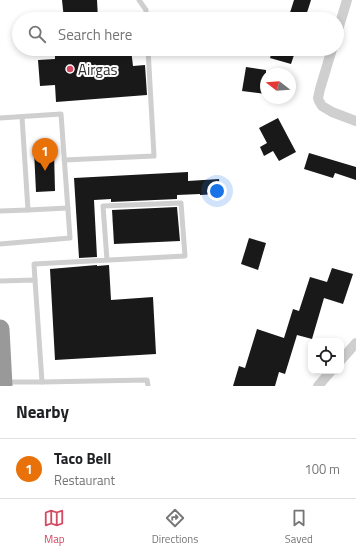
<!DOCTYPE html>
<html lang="en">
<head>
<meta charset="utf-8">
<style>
  :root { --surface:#fff; --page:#f2f2f2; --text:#202124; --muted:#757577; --line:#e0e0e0; --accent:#d34b62 }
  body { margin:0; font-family:"Titillium Web",sans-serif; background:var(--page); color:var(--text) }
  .controls { position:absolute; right:12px; bottom:12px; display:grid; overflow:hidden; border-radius:8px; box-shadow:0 2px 6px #0003 }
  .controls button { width:36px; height:36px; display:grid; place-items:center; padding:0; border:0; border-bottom:1px solid var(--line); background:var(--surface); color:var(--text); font:20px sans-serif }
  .compass { position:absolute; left:260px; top:68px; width:36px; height:36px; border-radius:50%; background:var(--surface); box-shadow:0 2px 6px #0003; rotate:287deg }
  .you { position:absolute; left:217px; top:191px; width:14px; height:14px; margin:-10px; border:3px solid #fff; border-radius:50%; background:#1a73e8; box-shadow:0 0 0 6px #1a73e833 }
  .badge { display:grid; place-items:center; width:26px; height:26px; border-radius:50%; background:var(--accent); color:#fff; font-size:13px; font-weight:700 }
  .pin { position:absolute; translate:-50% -33px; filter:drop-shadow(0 1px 2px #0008) }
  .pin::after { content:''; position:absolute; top:21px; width:14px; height:12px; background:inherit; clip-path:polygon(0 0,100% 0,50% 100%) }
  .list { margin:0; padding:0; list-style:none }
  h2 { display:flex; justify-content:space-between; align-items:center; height:52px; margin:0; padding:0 16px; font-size:17px }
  h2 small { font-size:13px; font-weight:400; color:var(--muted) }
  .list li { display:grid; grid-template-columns:26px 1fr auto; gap:12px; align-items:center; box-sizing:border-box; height:60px; padding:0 16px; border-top:1px solid var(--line) }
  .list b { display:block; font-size:15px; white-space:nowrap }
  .list p { margin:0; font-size:13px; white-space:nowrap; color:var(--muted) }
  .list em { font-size:13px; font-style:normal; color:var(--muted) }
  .icon { flex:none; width:22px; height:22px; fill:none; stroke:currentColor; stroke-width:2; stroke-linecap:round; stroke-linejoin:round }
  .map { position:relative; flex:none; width:356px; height:386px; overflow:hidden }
  .search { position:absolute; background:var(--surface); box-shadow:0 2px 6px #0003; left:12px; right:12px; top:12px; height:44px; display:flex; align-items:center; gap:10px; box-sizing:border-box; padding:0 14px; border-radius:22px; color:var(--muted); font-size:15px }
  .sheet { height:112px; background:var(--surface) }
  nav { display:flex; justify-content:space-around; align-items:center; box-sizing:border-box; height:56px; border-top:1px solid var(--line); background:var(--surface); font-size:11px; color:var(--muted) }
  nav a { display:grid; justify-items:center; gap:2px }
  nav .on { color:var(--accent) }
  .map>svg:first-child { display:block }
  .building { fill:#191919 }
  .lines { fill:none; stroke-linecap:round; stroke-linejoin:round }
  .lane { stroke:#cfcfcf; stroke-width:5 }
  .street { stroke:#cfcfcf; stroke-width:10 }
  .highway { stroke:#999; stroke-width:19 }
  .poi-dot { fill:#d34b62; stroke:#fff; stroke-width:1.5 }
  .labels { text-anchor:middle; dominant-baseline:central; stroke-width:4; stroke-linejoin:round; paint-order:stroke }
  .poi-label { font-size:15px; fill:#323232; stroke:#fff; text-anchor:start }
</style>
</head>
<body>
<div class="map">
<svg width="356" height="386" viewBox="0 0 356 386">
  <rect width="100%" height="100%" fill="#fff"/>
  <g class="building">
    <polygon points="62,0 97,0 98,19 64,19"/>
    <polygon points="294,0 311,0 305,19 288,19"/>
    <polygon points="55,49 131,49 133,66 145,65 147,95 56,102 55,85 40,86 38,60 55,59"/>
    <polygon points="273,49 296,49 291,64 270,58"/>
    <polygon points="246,67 266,70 266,94 242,91"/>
    <polygon points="278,118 296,152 279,161 273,151 264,156 260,147 267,143 259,128"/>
    <polygon points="54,150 55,191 36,192 34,151"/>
    <polygon points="309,153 356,167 356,180 335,173 333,178 304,169"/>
    <polygon points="188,172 188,181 219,179 220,194 200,195 200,194 177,195 177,199 111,202 111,199 94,200 97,257 79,258 74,178"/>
    <polygon points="177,207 180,241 114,244 112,210"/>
    <polygon points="249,238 266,243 258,270 241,264"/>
    <polygon points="97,265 97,266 109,265 111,300 153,297 156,354 55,360 50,269"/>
    <polygon points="332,268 353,274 343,304 324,298 312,339 297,335 285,374 279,372 275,386 233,386 239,366 245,368 257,329 284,338 293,309 299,311 310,277 327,282"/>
  </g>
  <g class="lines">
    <g class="lane">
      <polyline points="139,0 146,10 146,19"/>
      <polyline points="22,117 28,210 68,208"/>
      <polyline points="0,118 61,114 70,238 0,244"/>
      <polyline points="64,160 154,156 148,49"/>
      <polyline points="0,211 28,210"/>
      <polyline points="35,280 34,264 185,256 181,203 103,206 107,260"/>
      <polyline points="0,281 35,280 42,382 7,382"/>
      <polyline points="42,382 147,380 148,386"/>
    </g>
    <g class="street">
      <polyline points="337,33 347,0"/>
      <polyline points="332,49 320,89 318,98 319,101 322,106 332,112 356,121"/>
      <polyline points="341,360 356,343"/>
      <polyline points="318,386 331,371"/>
    </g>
    <polyline class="highway" points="0,329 3,386"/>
  </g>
  <circle class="poi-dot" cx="70" cy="69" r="4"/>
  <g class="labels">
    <g class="poi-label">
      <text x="78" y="69">Airgas</text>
    </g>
  </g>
</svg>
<div class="controls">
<button><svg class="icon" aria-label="locate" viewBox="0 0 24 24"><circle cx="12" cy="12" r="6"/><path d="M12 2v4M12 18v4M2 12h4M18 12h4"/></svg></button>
</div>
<svg class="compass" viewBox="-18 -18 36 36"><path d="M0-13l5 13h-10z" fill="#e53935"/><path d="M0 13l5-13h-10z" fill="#757577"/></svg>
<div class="you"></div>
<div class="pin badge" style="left:45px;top:171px;background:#e8710a">1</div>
<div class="search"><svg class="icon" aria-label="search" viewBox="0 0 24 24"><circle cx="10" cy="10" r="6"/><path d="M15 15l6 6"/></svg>Search here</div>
</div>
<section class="sheet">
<h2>Nearby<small></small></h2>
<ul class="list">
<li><span class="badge" style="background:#e8710a">1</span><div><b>Taco Bell</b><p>Restaurant</p></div><em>100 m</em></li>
</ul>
</section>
<nav>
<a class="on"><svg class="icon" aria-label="map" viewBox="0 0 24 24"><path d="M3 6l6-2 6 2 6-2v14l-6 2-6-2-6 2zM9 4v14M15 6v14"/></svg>Map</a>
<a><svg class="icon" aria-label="directions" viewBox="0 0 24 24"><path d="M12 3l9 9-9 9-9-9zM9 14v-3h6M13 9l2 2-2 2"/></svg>Directions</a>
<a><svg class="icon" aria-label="saved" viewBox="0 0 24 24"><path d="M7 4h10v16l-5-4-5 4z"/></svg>Saved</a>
</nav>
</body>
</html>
